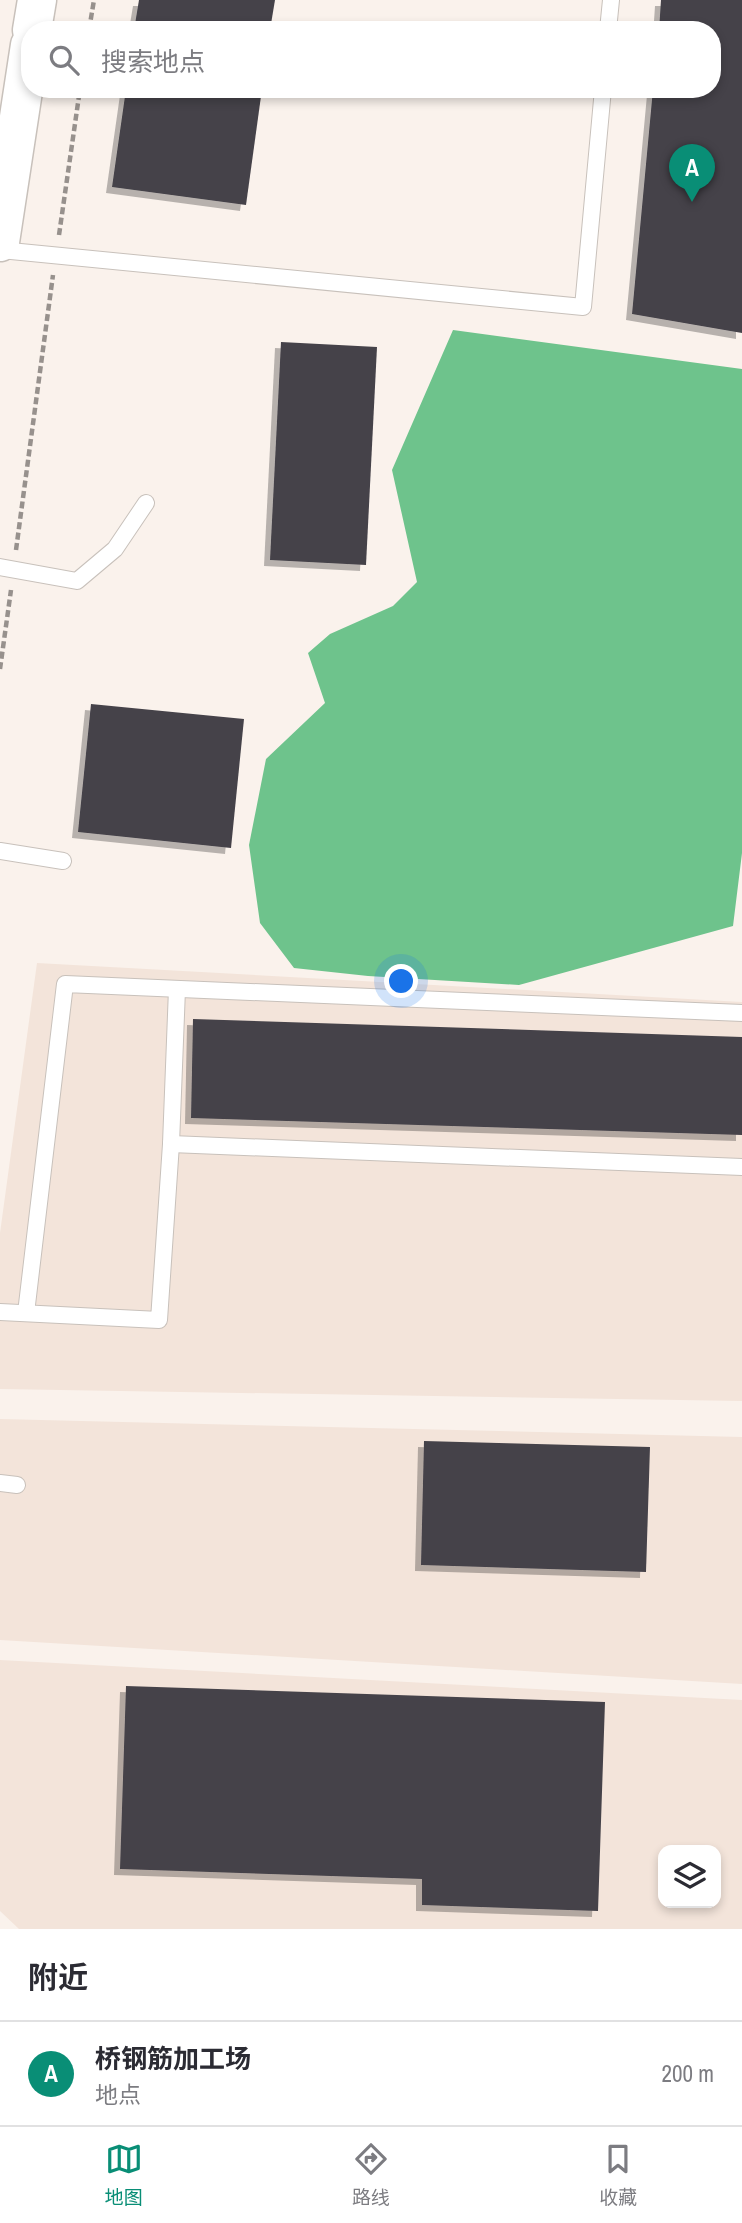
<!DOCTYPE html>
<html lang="zh">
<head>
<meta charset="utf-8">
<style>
  :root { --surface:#fff; --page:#f2f2f3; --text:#2b2b33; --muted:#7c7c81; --line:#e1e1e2; --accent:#098e76 }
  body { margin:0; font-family:"Archivo Narrow","Noto Sans SC",sans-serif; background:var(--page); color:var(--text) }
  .controls { position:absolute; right:21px; bottom:21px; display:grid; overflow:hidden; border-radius:14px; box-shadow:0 4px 10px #0003 }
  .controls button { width:63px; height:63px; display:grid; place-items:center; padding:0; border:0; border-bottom:2px solid var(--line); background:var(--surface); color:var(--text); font:35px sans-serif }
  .you { position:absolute; left:402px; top:982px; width:24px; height:24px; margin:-18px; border:5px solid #fff; border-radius:50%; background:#1a73e8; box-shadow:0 0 0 10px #1a73e833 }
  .badge { display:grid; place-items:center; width:46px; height:46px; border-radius:50%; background:var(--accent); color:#fff; font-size:23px; font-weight:700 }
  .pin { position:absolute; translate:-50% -58px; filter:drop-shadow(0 2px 4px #0008) }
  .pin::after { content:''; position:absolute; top:37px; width:24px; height:21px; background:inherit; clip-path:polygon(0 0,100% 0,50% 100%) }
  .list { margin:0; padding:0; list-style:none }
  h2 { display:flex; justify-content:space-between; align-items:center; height:91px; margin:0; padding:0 28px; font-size:30px }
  h2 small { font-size:23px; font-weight:400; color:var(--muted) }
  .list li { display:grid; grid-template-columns:46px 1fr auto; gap:21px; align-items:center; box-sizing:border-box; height:105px; padding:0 28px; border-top:2px solid var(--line) }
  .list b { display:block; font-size:26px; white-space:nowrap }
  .list p { margin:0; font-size:23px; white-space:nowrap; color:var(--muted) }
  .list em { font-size:23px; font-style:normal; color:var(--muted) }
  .icon { flex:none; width:38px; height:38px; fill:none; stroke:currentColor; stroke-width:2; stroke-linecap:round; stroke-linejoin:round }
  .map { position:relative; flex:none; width:742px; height:1929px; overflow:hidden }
  .search { position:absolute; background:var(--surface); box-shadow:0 4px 10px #0003; left:21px; right:21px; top:21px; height:77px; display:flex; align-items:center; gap:18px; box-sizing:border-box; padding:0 24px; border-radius:28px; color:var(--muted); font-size:26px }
  .sheet { height:196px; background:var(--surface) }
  nav { display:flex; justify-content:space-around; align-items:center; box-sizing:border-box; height:98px; border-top:2px solid var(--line); background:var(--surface); font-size:19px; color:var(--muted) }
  nav a { display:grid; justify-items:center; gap:4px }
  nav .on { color:var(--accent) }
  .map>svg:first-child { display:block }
  .built { fill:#f3e4da; fill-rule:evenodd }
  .forest { fill:#6ec38c }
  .building { fill:#454249; filter:url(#shadow) }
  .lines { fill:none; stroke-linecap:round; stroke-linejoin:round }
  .service-casing { stroke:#c8c1bb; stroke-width:18 }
  .tertiary-casing { stroke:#c8c1bb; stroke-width:41 }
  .path { stroke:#97918d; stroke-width:4.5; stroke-dasharray:7 3.5; stroke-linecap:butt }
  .service { stroke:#fff; stroke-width:16 }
  .tertiary { stroke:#fff; stroke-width:38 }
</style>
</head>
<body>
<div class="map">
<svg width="742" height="1929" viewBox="0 0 742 1929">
  <defs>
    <filter id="shadow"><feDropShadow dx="-6" dy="6" stdDeviation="0" flood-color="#0004"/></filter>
  </defs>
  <rect width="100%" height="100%" fill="#faf2ec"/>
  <g class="built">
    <polygon points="37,963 742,1002 742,1401 0,1389 0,1233"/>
    <polygon points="0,1419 742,1437 742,1684 0,1640"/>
    <path d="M0,1660L742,1700V1929H19L0,1911ZM663,1850H716V1903H663Z"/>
  </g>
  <polygon class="forest" points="453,330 742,369 742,853 733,926 519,985 368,976 294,968 260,923 249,845 266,759 325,703 308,653 330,634 393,606 417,582 392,470"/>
  <g class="building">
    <polygon points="139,0 275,0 270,30 134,30"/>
    <polygon points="661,0 742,0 742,333 632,314 653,89 712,89 712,30 659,30"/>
    <polygon points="126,89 262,89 246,205 112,187"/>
    <polygon points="281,342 377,347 366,565 270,560"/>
    <polygon points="91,704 244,719 231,848 78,832"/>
    <polygon points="193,1019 742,1037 742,1135 191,1118"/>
    <polygon points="424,1441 650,1447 646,1572 421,1565"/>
    <polygon points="126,1686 605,1702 598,1911 422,1905 422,1879 120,1869"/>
  </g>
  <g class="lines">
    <g class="service-casing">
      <g id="service">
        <polyline points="608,30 611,0"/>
        <polyline points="0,250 583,307 603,89"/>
        <polyline points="0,567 77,581 115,549 146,503"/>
        <polyline points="0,851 63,861"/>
        <polyline points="171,1144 742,1167"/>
        <polyline points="0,1312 159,1320 171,1144 177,989"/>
        <polyline points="26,1313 65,984 742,1013"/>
        <polyline points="0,1483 17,1485"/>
      </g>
    </g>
    <g class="tertiary-casing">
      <g id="tertiary">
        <polyline points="32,30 37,0"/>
        <polyline points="0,242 30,45"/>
      </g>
    </g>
    <g class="path">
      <polyline points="89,30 94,0"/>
      <polyline points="59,235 80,89"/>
      <polyline points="16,550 53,275"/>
      <polyline points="0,669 11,590"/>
    </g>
    <use href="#service" class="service"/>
    <use href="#tertiary" class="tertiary"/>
  </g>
</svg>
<div class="controls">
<button><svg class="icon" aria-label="layers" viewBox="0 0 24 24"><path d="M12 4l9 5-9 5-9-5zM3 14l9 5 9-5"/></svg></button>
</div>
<div class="you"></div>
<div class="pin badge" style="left:692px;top:202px">A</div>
<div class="search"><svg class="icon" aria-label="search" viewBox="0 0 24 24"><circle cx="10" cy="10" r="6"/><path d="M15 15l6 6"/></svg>搜索地点</div>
</div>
<section class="sheet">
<h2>附近<small></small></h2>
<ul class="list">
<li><span class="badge">A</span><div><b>桥钢筋加工场</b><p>地点</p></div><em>200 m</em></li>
</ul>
</section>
<nav>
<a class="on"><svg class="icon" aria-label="map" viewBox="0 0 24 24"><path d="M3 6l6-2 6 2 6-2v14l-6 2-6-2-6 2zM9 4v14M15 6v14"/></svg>地图</a>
<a><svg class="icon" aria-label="directions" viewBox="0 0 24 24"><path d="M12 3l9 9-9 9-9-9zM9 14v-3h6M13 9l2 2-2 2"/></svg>路线</a>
<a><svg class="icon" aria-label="saved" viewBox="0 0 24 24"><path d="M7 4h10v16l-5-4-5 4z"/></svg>收藏</a>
</nav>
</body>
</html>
